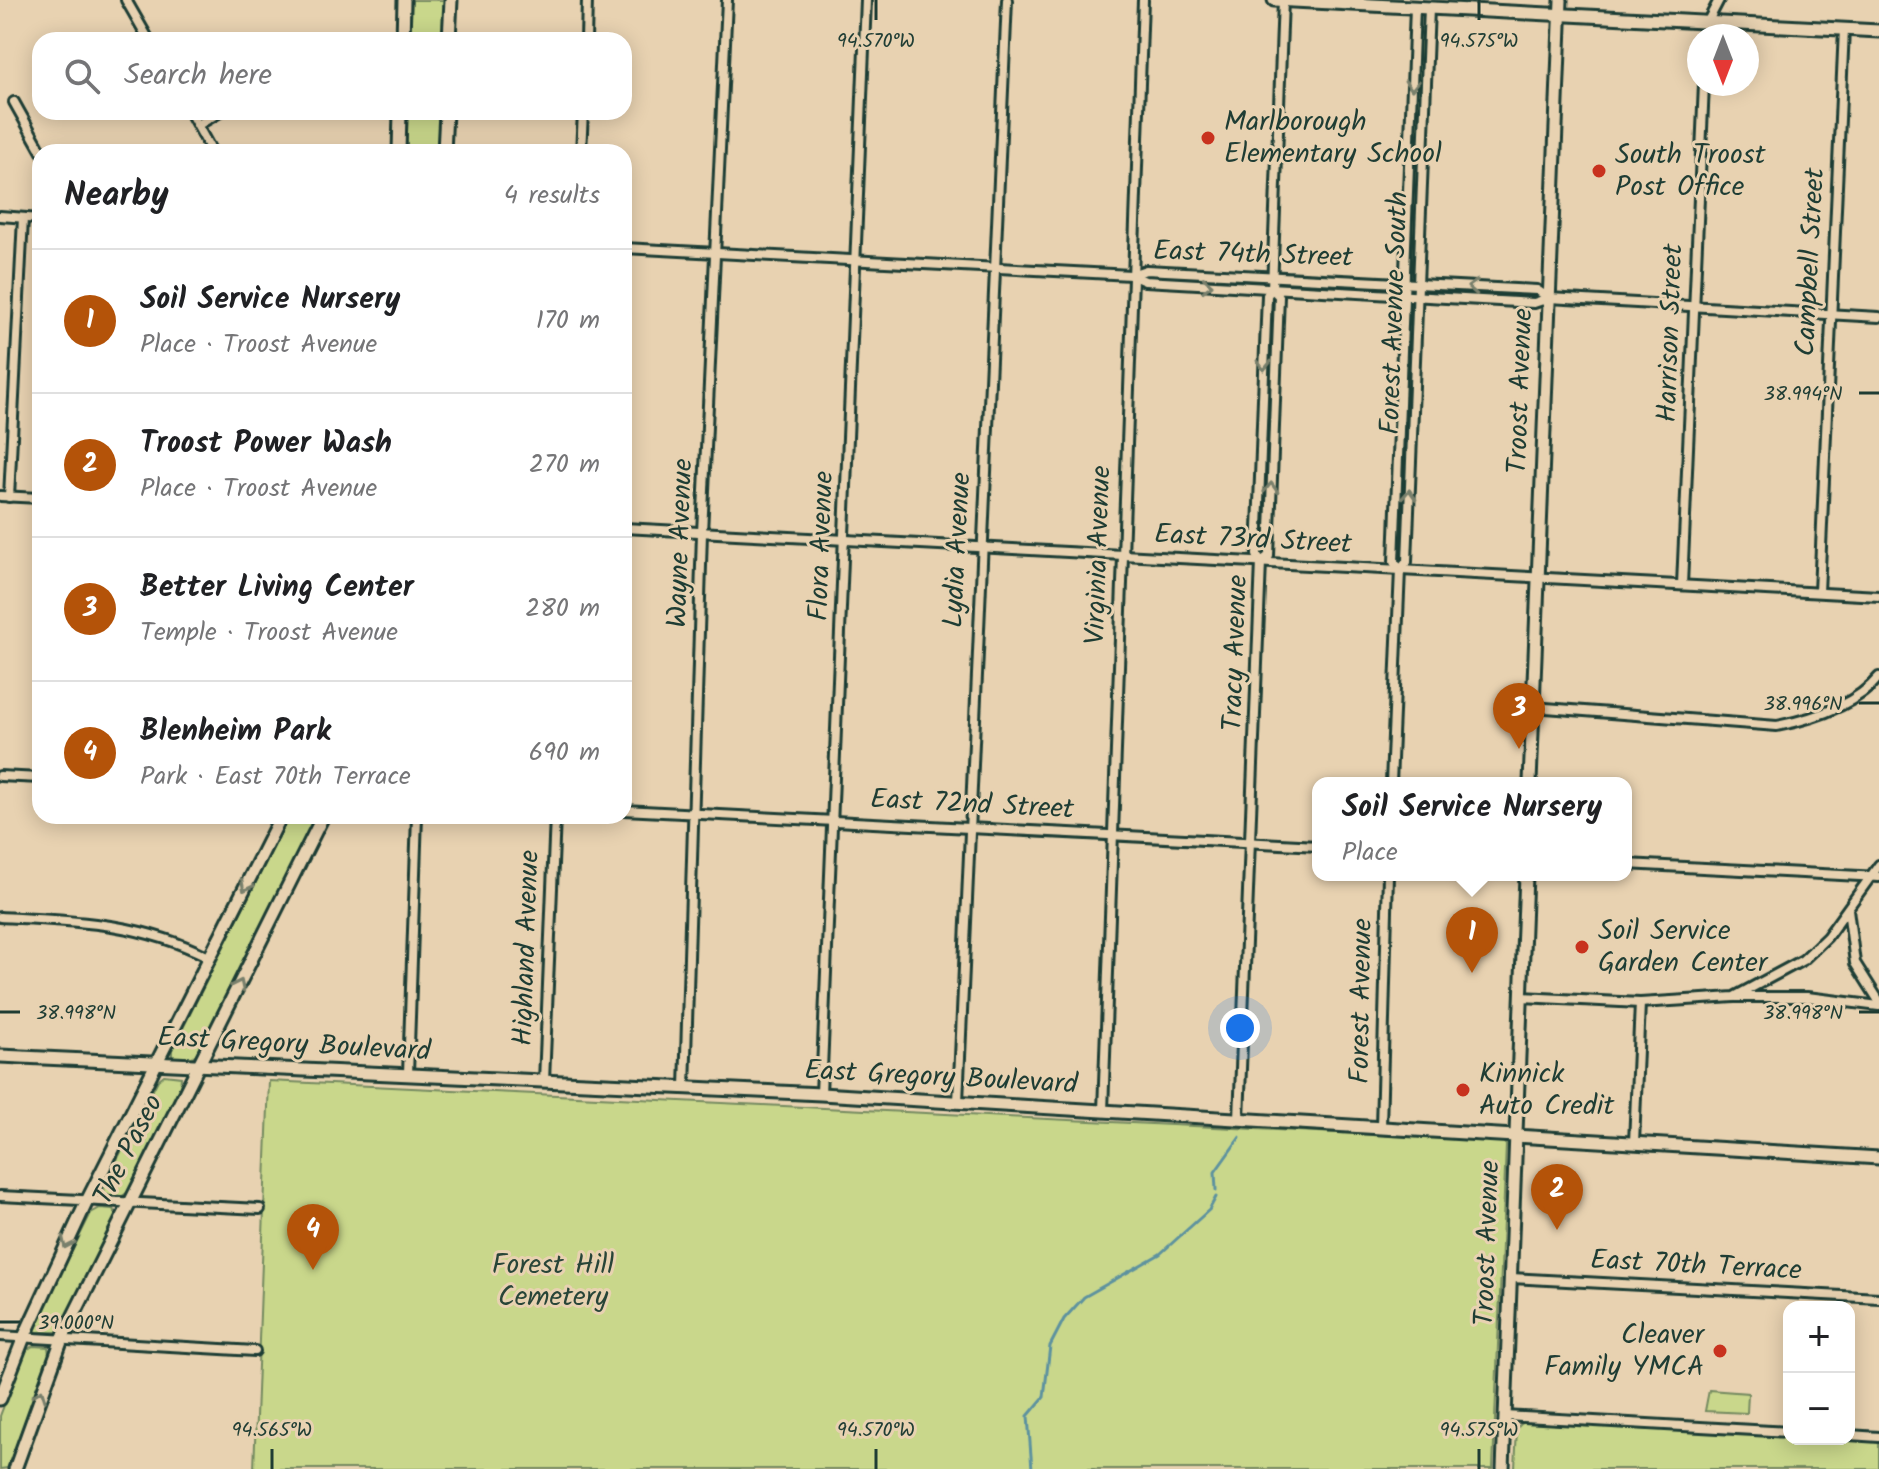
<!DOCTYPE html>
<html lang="en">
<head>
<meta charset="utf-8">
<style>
  :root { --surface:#fff; --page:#f6f6f6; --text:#202124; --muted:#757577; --line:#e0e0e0; --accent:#b45309 }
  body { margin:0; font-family:Kalam,sans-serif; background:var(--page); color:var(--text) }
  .controls { position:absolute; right:24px; bottom:24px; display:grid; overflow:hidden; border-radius:16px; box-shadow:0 4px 20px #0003 }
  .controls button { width:72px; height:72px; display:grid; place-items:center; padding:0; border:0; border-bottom:2px solid var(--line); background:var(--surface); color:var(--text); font:40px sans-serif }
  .compass { position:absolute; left:1687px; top:24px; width:72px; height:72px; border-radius:50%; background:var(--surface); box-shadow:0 4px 20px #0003; rotate:180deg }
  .you { position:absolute; left:1240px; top:1028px; width:28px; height:28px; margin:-20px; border:6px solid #fff; border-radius:50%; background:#1a73e8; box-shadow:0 0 0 12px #1a73e833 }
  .badge { display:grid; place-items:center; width:52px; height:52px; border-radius:50%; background:var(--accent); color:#fff; font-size:26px; font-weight:700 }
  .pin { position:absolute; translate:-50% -66px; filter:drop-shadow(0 2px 4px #0008) }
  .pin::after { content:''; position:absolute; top:42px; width:28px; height:24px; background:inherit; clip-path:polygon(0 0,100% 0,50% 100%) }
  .popup { position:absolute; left:1312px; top:777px; width:320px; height:104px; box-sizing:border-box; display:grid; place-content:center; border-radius:16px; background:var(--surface); filter:drop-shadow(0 2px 6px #0005); font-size:26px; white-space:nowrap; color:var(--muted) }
  .popup b { font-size:30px; color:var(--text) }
  .popup::after { content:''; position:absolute; left:50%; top:100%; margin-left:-16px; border:16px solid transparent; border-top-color:var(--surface) }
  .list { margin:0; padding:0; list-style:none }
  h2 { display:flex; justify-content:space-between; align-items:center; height:104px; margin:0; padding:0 32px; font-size:34px }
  h2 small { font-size:26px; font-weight:400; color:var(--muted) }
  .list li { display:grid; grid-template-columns:52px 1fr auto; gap:24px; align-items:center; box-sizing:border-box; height:144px; padding:0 32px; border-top:2px solid var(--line) }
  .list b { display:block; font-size:30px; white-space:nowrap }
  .list p { margin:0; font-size:26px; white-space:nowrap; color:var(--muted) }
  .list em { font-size:26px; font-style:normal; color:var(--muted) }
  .icon { flex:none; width:44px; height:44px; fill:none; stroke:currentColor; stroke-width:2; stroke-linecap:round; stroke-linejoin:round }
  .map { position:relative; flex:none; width:1879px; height:1469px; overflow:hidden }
  .search { position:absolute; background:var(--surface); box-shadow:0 4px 20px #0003; left:32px; top:32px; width:600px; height:88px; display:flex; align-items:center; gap:20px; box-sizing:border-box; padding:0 28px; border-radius:24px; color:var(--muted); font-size:30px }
  .panel { position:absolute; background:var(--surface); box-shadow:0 4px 20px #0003; left:32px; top:144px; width:600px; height:680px; border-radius:24px }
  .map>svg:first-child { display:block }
  .green { fill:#c9d78b; stroke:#748a60; stroke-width:2 }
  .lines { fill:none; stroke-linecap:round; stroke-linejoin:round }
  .stream { stroke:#5d929f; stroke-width:3 }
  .minor-casing { stroke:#1f3d34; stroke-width:14 }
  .secondary-casing { stroke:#1f3d34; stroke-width:17 }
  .minor { stroke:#e8d2b1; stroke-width:8 }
  .secondary { stroke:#e8d2b1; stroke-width:11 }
  .oneway { stroke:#79806c }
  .ticks { fill:none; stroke:#1f3d34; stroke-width:3 }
  .poi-dot { fill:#c8321e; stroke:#e8d2b1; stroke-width:3 }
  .labels { text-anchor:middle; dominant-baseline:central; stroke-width:6; stroke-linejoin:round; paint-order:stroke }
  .poi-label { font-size:28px; fill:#1f3d34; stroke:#e8d2b1; text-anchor:start }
  .street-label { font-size:28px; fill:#1f3d34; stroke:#e8d2b1 }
  .park-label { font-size:28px; fill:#284538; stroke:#e8d2b1 }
  .ticks-label { font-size:20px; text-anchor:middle; fill:#1f3d34; stroke:#e8d2b1; stroke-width:6; stroke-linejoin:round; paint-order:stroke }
</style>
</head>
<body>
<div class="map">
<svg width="1879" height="1469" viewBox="0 0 1879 1469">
  <rect width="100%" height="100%" fill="#e8d2b1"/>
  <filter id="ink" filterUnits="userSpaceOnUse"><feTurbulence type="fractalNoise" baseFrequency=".0125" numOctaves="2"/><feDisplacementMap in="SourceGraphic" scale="16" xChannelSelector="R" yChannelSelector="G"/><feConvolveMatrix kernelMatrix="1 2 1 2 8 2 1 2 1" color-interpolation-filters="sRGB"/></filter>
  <g filter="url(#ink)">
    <g class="green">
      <polygon points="412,0 446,0 444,40 410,40"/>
      <polygon points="1423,27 1415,276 1412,279 1408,277 1418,29"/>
      <polygon points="408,112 441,112 440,152 406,152"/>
      <polygon points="1272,294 1275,296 1263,550 1270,299"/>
      <polygon points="1412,302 1404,557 1401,559 1408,307"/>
      <polygon points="289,816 316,816 196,1054 190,1059 172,1057 172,1050"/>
      <polygon points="164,1075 181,1077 180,1088 128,1192 121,1197 105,1197 104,1185 158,1080"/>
      <polygon points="269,1081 1502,1141 1506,1145 1493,1469 254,1469"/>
      <polygon points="100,1208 113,1209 116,1216 58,1332 36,1332 35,1326 91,1213"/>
      <polygon points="33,1346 48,1347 49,1354 8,1468 0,1469 0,1416 25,1351"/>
      <polygon points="1709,1390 1748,1393 1747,1413 1705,1411"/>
      <polygon points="1523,1422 1879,1441 1879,1469 1515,1469 1517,1428"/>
    </g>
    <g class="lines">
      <g class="stream">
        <polyline points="1216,1190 1215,1172 1240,1137"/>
        <polyline points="1032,1469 1028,1416 1044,1397 1050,1346 1064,1319 1084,1297 1160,1254 1209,1210 1216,1197"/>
      </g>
      <g class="minor-casing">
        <g id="minor">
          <polyline points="126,0 149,40"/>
          <polyline points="1706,36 1707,23 1719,0"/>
          <polyline points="586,40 587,0"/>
          <polyline points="14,102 42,152"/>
          <polyline points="190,112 212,152"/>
          <polyline points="198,125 220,112"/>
          <polyline points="581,152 583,112"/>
          <polyline points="0,216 40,219"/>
          <polyline points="624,248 1131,275 1146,270 1537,290 1549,298 1879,317"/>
          <polyline points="1131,275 1145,281 1534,303 1549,298"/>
          <polyline points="0,496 40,498"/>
          <polyline points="9,497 23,218"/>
          <polyline points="624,528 1879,596"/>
          <polyline points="1261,562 1269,556 1279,296 1272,289"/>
          <polyline points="1400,570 1407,562 1429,8"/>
          <polyline points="1682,585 1704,84"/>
          <polyline points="1819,592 1844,29"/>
          <path d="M1533,707L1777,726C1812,719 1855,706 1879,677"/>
          <polyline points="0,776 40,778"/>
          <polyline points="1391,783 1400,570 1394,562 1415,7"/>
          <polyline points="624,810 1318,846"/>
          <polyline points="1626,864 1879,877"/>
          <polyline points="1848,909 1855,963 1879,1001"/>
          <path d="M0,917C77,921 139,922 209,957"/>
          <polyline points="1522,997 1640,1003 1734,997 1803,960 1827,937 1879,865"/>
          <polyline points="1736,997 1807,997 1879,1006"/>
          <polyline points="408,1074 417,816"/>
          <polyline points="544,1081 555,816"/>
          <polyline points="685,1088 702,533 727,0"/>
          <polyline points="821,1094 866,0"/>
          <polyline points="958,1102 1007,0"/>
          <polyline points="1103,1111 1143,0"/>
          <polyline points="1239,1119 1261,562 1257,555 1267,295 1272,289 1283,0"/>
          <polyline points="1381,1127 1388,875"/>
          <polyline points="1634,1143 1640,1003"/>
          <polyline points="0,1196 260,1209"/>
          <polyline points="1511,1278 1879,1298"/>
          <polyline points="0,1336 255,1351"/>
          <polyline points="1505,1416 1789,1432"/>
          <polyline points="1849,1435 1879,1437"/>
        </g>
      </g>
      <g class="secondary-casing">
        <g id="secondary">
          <polyline points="1274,0 1879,31"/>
          <polyline points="403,40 404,0"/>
          <polyline points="449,40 451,0"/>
          <polyline points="399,152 400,112"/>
          <polyline points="444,152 446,112"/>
          <polyline points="1530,783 1561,0"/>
          <polyline points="0,1056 821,1094 1879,1158"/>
          <polyline points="0,1399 24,1337 87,1201 281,816"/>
          <polyline points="15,1469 62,1339 323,816"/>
          <polyline points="1503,1469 1526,875"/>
        </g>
      </g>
      <use href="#minor" class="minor"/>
      <use href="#secondary" class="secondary"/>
    </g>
    <defs><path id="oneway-chevron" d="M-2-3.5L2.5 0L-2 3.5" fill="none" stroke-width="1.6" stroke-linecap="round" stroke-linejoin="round" transform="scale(2)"/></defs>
    <g class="oneway">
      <use href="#oneway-chevron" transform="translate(1412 85) rotate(92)"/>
      <use href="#oneway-chevron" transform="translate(1207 285) rotate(3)"/>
      <use href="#oneway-chevron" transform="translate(1473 287) rotate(-177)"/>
      <use href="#oneway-chevron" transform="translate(1264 365) rotate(92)"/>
      <use href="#oneway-chevron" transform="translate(1271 488) rotate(-88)"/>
      <use href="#oneway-chevron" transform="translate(1409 495) rotate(-87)"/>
      <use href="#oneway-chevron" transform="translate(246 886) rotate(117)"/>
      <use href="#oneway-chevron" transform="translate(239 985) rotate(-64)"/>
      <use href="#oneway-chevron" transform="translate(67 1243) rotate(115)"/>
      <use href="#oneway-chevron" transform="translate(40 1395) rotate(-70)"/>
    </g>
  </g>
  <path class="ticks" d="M876,0V20M1479,0V20M1859,393H1879M1859,703H1879M0,1012H20M1859,1012H1879M0,1322H20M272,1449V1469M876,1449V1469M1479,1449V1469"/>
  <g class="poi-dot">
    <circle cx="1208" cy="138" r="8"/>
    <circle cx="1599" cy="171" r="8"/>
    <circle cx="1582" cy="947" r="8"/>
    <circle cx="1463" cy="1090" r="8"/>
    <circle cx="1720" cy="1351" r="8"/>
  </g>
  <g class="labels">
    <g class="poi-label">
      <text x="1224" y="122">Marlborough<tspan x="1224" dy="32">Elementary School</tspan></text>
      <text x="1615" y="155">South Troost<tspan x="1615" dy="32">Post Office</tspan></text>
      <text x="1598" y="931">Soil Service<tspan x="1598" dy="32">Garden Center</tspan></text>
      <text x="1479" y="1074">Kinnick<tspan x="1479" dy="32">Auto Credit</tspan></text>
      <text x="1704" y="1335" text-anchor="end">Cleaver<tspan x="1704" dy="32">Family YMCA</tspan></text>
    </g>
    <g class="street-label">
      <text transform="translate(1253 255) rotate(2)">East 74th Street</text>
      <text transform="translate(1811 262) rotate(-87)">Campbell Street</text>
      <text transform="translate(1395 313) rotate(-88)">Forest Avenue South</text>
      <text transform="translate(1671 333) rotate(-88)">Harrison Street</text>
      <text transform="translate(1521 391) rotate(-88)">Troost Avenue</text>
      <text transform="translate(1253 540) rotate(3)">East 73rd Street</text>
      <text transform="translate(681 543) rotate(-88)">Wayne Avenue</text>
      <text transform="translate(822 546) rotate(-88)">Flora Avenue</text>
      <text transform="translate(958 550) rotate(-87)">Lydia Avenue</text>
      <text transform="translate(1099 555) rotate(-88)">Virginia Avenue</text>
      <text transform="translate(1236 653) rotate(-88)">Tracy Avenue</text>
      <text transform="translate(972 805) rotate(3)">East 72nd Street</text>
      <text transform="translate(527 948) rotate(-88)">Highland Avenue</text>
      <text transform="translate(1362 1001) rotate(-89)">Forest Avenue</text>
      <text transform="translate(294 1045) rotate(3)">East Gregory Boulevard</text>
      <text transform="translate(941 1078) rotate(3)">East Gregory Boulevard</text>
      <text transform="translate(129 1150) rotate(-63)">The Paseo</text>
      <text transform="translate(1488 1243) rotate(-88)">Troost Avenue</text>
      <text transform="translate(1696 1266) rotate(3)">East 70th Terrace</text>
    </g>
    <g class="park-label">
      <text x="553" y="1265">Forest Hill<tspan x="553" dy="32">Cemetery</tspan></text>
    </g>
  </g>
  <g class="ticks-label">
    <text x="876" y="47">94.570°W</text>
    <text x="1479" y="47">94.575°W</text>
    <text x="1803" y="400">38.994°N</text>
    <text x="1803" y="710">38.996°N</text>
    <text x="1803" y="1019">38.998°N</text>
    <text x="76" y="1019">38.998°N</text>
    <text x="76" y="1329">39.000°N</text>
    <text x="272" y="1436">94.565°W</text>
    <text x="876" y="1436">94.570°W</text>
    <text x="1479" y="1436">94.575°W</text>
  </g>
</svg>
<div class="controls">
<button>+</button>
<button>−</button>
</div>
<svg class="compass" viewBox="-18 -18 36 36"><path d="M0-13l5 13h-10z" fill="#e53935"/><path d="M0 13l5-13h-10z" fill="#757577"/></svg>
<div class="you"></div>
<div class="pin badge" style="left:1472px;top:973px">1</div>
<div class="popup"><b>Soil Service Nursery</b>Place</div>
<div class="pin badge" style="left:1557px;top:1230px">2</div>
<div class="pin badge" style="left:1519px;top:749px">3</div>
<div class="pin badge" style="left:313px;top:1270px">4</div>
<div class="search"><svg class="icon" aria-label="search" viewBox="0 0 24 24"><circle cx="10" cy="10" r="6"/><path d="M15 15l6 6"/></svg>Search here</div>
<section class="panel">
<h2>Nearby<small>4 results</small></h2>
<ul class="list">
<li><span class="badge">1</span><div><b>Soil Service Nursery</b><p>Place · Troost Avenue</p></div><em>170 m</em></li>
<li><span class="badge">2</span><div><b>Troost Power Wash</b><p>Place · Troost Avenue</p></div><em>270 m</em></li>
<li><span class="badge">3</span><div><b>Better Living Center</b><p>Temple · Troost Avenue</p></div><em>280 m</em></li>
<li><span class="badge">4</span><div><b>Blenheim Park</b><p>Park · East 70th Terrace</p></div><em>690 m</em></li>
</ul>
</section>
</div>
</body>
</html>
